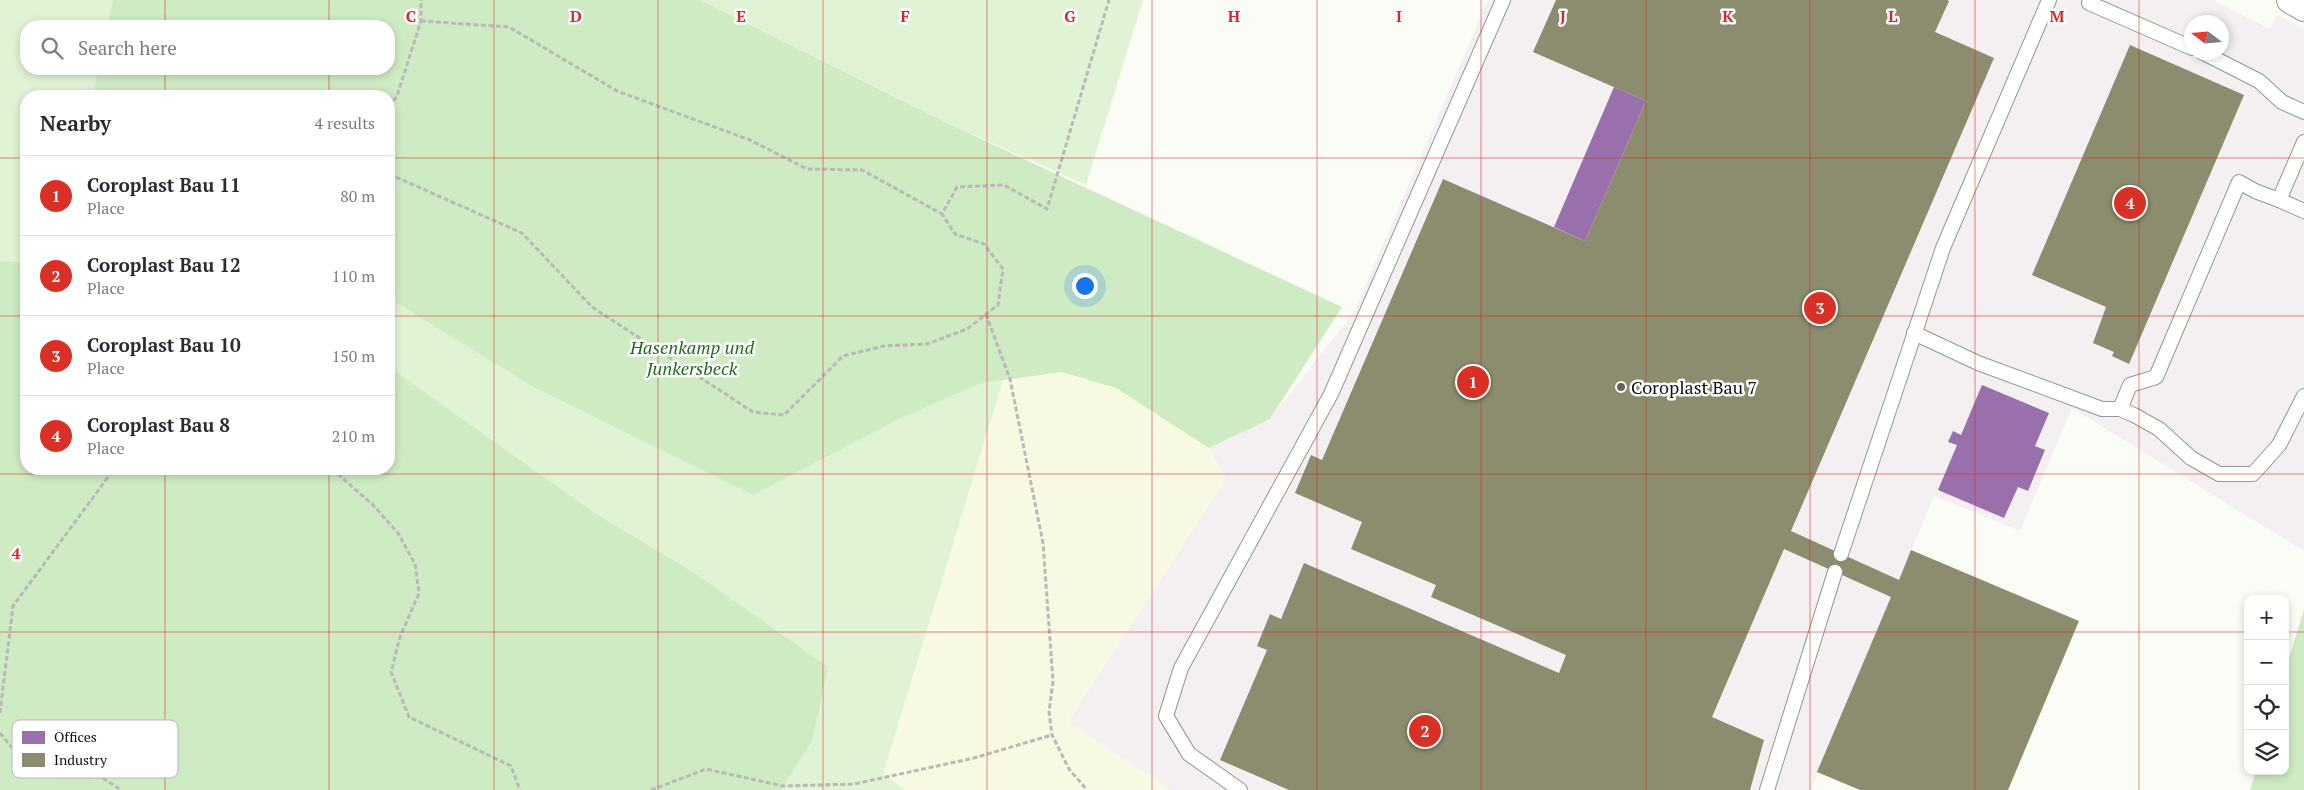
<!DOCTYPE html>
<html lang="en">
<head>
<meta charset="utf-8">
<style>
  :root { --surface:#fff; --page:#f7f7f7; --text:#2b2b33; --muted:#7c7c81; --line:#e1e1e2; --accent:#d93025 }
  body { margin:0; font-family:"PT Serif",serif; background:var(--page); color:var(--text) }
  .controls { position:absolute; right:15px; bottom:15px; display:grid; overflow:hidden; border-radius:10px; box-shadow:0 2px 8px #0003 }
  .controls button { width:45px; height:45px; display:grid; place-items:center; padding:0; border:0; border-bottom:1px solid var(--line); background:var(--surface); color:var(--text); font:25px sans-serif }
  .compass { position:absolute; left:2184px; top:15px; width:45px; height:45px; border-radius:50%; background:var(--surface); box-shadow:0 2px 8px #0003; rotate:286deg }
  .you { position:absolute; left:1084px; top:285px; width:18px; height:18px; margin:-12px; border:4px solid #fff; border-radius:50%; background:#1a73e8; box-shadow:0 0 0 8px #1a73e833 }
  .badge { display:grid; place-items:center; width:32px; height:32px; border-radius:50%; background:var(--accent); color:#fff; font-size:16px; font-weight:700 }
  .pin { position:absolute; translate:-50% -50%; border:2px solid #fff; box-shadow:0 1px 5px #0006 }
  .list { margin:0; padding:0; list-style:none }
  h2 { display:flex; justify-content:space-between; align-items:center; height:65px; margin:0; padding:0 20px; font-size:21px }
  h2 small { font-size:16px; font-weight:400; color:var(--muted) }
  .list li { display:grid; grid-template-columns:32px 1fr auto; gap:15px; align-items:center; box-sizing:border-box; height:80px; padding:0 20px; border-top:1px solid var(--line) }
  .list b { display:block; font-size:19px; white-space:nowrap }
  .list p { margin:0; font-size:16px; white-space:nowrap; color:var(--muted) }
  .list em { font-size:16px; font-style:normal; color:var(--muted) }
  .icon { flex:none; width:28px; height:28px; fill:none; stroke:currentColor; stroke-width:2; stroke-linecap:round; stroke-linejoin:round }
  .map { position:relative; flex:none; width:2304px; height:790px; overflow:hidden }
  .search { position:absolute; background:var(--surface); box-shadow:0 2px 8px #0003; left:20px; top:20px; width:375px; height:55px; display:flex; align-items:center; gap:12px; box-sizing:border-box; padding:0 18px; border-radius:20px; color:var(--muted); font-size:19px }
  .panel { position:absolute; background:var(--surface); box-shadow:0 2px 8px #0003; left:20px; top:90px; width:375px; height:385px; border-radius:20px }
  .map>svg:first-child { display:block }
  .industrial { fill:#f4eff1; fill-rule:evenodd }
  .farmland { fill:#f7f9e2 }
  .green { fill:#e1f3d5 }
  .forest { fill:#cfebc3 }
  .offices { fill:#9970ab }
  .industry { fill:#8c8c6e }
  .lines { fill:none; stroke-linecap:round; stroke-linejoin:round }
  .lane-casing { stroke:#969694; stroke-width:16 }
  .street-casing { stroke:#969694; stroke-width:28 }
  .path { stroke:#b9b9b8; stroke-width:3; stroke-dasharray:5 2.5; stroke-linecap:butt }
  .lane { stroke:#fffffe; stroke-width:14 }
  .street { stroke:#fffffe; stroke-width:26 }
  .grid { fill:none; stroke:#d62828; stroke-width:1; stroke-opacity:0.55 }
  .poi-dot { fill:#636360; stroke:#fff; stroke-width:2 }
  .labels { text-anchor:middle; dominant-baseline:central; stroke-width:5; stroke-linejoin:round; paint-order:stroke }
  .park-label { font-size:18px; font-style:italic; fill:#1f6b1d; stroke:#fff }
  .poi-label { font-size:18px; fill:#101010; stroke:#fff; text-anchor:start }
  .key { fill:#fff; stroke:#b7b7b7; stroke-width:1 }
  .key-label { font-size:14px; fill:#101010 }
  .grid-label { font-size:16px; text-anchor:middle; font-weight:bold; fill:#d62828; stroke:#fff; stroke-width:5; stroke-linejoin:round; paint-order:stroke }
</style>
</head>
<body>
<div class="map">
<svg width="2304" height="790" viewBox="0 0 2304 790">
  <rect width="100%" height="100%" fill="#fcfcf6"/>
  <path class="industrial" d="M1488,0H2214L2269,29L2277,15L2304,29V551L2072,408L2020,531L1934,496L1811,790H1170L1068,722L1226,479L1209,448L1270,419L1354,312ZM2192,22H2222V52H2192Z"/>
  <polygon class="farmland" points="1062,372 1116,388 1209,448 1226,479 1068,722 1170,790 781,790 981,383"/>
  <g class="green">
    <polygon points="0,0 113,0 107,26 26,26 26,69 98,69 93,96 26,96 26,262 0,261"/>
    <polygon points="643,0 1061,189 883,774 905,790 0,790 0,560 26,469 389,469 389,26"/>
    <polygon points="700,0 1143,0 1086,185 949,124"/>
  </g>
  <g class="forest">
    <polygon points="113,0 700,0 949,124 1342,307 1270,419 1209,448 1116,388 1062,372 981,383 901,418 753,495 532,386 389,298 389,96 93,96 98,69 389,69 389,26 107,26"/>
    <polygon points="0,261 26,262 26,469 389,469 389,367 596,514 696,574 828,667 812,741 781,790 0,790"/>
    <polygon points="2304,609 2304,790 2250,790 2256,771 2285,771 2285,672"/>
  </g>
  <g class="offices">
    <polygon points="1614,87 1646,101 1585,241 1554,227"/>
    <polygon points="1982,385 2049,413 2035,446 2045,450 2028,491 2018,487 2004,518 1938,490 1957,445 1948,442 1953,431 1961,435"/>
  </g>
  <g class="industry">
    <polygon points="1556,0 1947,0 1949,1 1935,32 1994,58 1791,531 1899,580 1911,550 2079,621 2008,790 1860,790 1817,772 1891,597 1784,549 1712,717 1764,740 1750,790 1289,790 1220,760 1267,650 1257,646 1270,614 1281,619 1304,563 1559,673 1566,655 1431,597 1436,585 1351,549 1362,522 1295,493 1311,455 1322,460 1443,179 1585,241 1646,101 1533,52"/>
    <polygon points="2130,45 2244,95 2129,364 2112,356 2114,352 2093,343 2106,307 2032,275"/>
  </g>
  <g class="lines">
    <g class="lane-casing">
      <g id="lane">
        <polyline points="2089,3 2192,48"/>
        <polyline points="2202,52 2259,81 2282,102 2304,112"/>
        <polyline points="2279,200 2304,211"/>
        <polyline points="1914,333 1978,363 2102,409 2120,409 2134,415 2159,429 2191,458 2219,474 2253,474 2279,445 2304,396"/>
        <polyline points="2120,409 2130,385 2156,377 2239,182 2255,191 2279,200 2304,142"/>
        <polyline points="1841,554 1943,248 2049,0"/>
        <polyline points="1240,790 1189,754 1166,716 1181,668 1331,394 1503,0"/>
        <polyline points="1767,790 1835,572"/>
      </g>
    </g>
    <g class="street-casing">
      <polyline id="street" points="2290,0 2304,8"/>
    </g>
    <g class="path">
      <polyline points="421,21 509,27 617,91 750,140 807,169 862,170 942,214"/>
      <polyline points="389,107 397,96 421,21 421,0"/>
      <polyline points="389,174 522,233 592,307 753,412 784,415 843,356 884,346 927,344 967,329 998,305 1003,269 984,244 955,234 942,214 957,187 1004,185 1047,209 1109,0"/>
      <polyline points="986,314 1010,379 1043,543 1053,681 1049,712 1052,735 1069,769 1087,790"/>
      <polyline points="332,469 373,505 398,533 415,564 419,593 400,637 391,672 409,717 511,766 520,790"/>
      <polyline points="0,713 13,606 114,469"/>
      <polyline points="0,733 24,763 63,777 101,777 121,790"/>
      <polyline points="651,790 706,769 783,786 854,784 974,758 1052,735"/>
    </g>
    <use href="#lane" class="lane"/>
    <use href="#street" class="street"/>
  </g>
  <path class="grid" d="M165,0V26M329,0V26M494,0V790M658,0V790M823,0V790M987,0V790M1152,0V790M1317,0V790M1481,0V790M1646,0V790M1810,0V790M1975,0V790M2139,0V790M165,69V96M329,69V96M0,158H26M389,158H2304M0,316H26M389,316H2304M165,469V790M329,469V790M0,474H2304M0,632H2248M2285,632H2304"/>
  <circle class="poi-dot" cx="1621" cy="387" r="5"/>
  <g class="labels">
    <g class="park-label">
      <text x="692" y="347">Hasenkamp und<tspan x="692" dy="21">Junkersbeck</tspan></text>
    </g>
    <g class="poi-label">
      <text x="1631" y="387">Coroplast Bau 7</text>
    </g>
  </g>
  <rect x="12" y="720" width="166" height="58" rx="8" class="key"/>
  <rect x="22" y="731" width="23" height="13" fill="#9970ab"/>
  <rect x="22" y="753" width="23" height="14" fill="#8c8c6e"/>
  <g class="key-label">
    <text x="54" y="742">Offices</text>
    <text x="54" y="765">Industry</text>
  </g>
  <g class="grid-label">
    <text x="411" y="22">C</text>
    <text x="576" y="22">D</text>
    <text x="741" y="22">E</text>
    <text x="905" y="22">F</text>
    <text x="1070" y="22">G</text>
    <text x="1234" y="22">H</text>
    <text x="1399" y="22">I</text>
    <text x="1563" y="22">J</text>
    <text x="1728" y="22">K</text>
    <text x="1893" y="22">L</text>
    <text x="2057" y="22">M</text>
    <text x="16" y="559">4</text>
  </g>
</svg>
<div class="controls">
<button>+</button>
<button>−</button>
<button><svg class="icon" aria-label="locate" viewBox="0 0 24 24"><circle cx="12" cy="12" r="6"/><path d="M12 2v4M12 18v4M2 12h4M18 12h4"/></svg></button>
<button><svg class="icon" aria-label="layers" viewBox="0 0 24 24"><path d="M12 4l9 5-9 5-9-5zM3 14l9 5 9-5"/></svg></button>
</div>
<svg class="compass" viewBox="-18 -18 36 36"><path d="M0-13l5 13h-10z" fill="#e53935"/><path d="M0 13l5-13h-10z" fill="#7c7c81"/></svg>
<div class="you"></div>
<div class="pin badge" style="left:1473px;top:382px">1</div>
<div class="pin badge" style="left:1425px;top:731px">2</div>
<div class="pin badge" style="left:1820px;top:308px">3</div>
<div class="pin badge" style="left:2130px;top:203px">4</div>
<div class="search"><svg class="icon" aria-label="search" viewBox="0 0 24 24"><circle cx="10" cy="10" r="6"/><path d="M15 15l6 6"/></svg>Search here</div>
<section class="panel">
<h2>Nearby<small>4 results</small></h2>
<ul class="list">
<li><span class="badge">1</span><div><b>Coroplast Bau 11</b><p>Place</p></div><em>80 m</em></li>
<li><span class="badge">2</span><div><b>Coroplast Bau 12</b><p>Place</p></div><em>110 m</em></li>
<li><span class="badge">3</span><div><b>Coroplast Bau 10</b><p>Place</p></div><em>150 m</em></li>
<li><span class="badge">4</span><div><b>Coroplast Bau 8</b><p>Place</p></div><em>210 m</em></li>
</ul>
</section>
</div>
</body>
</html>
